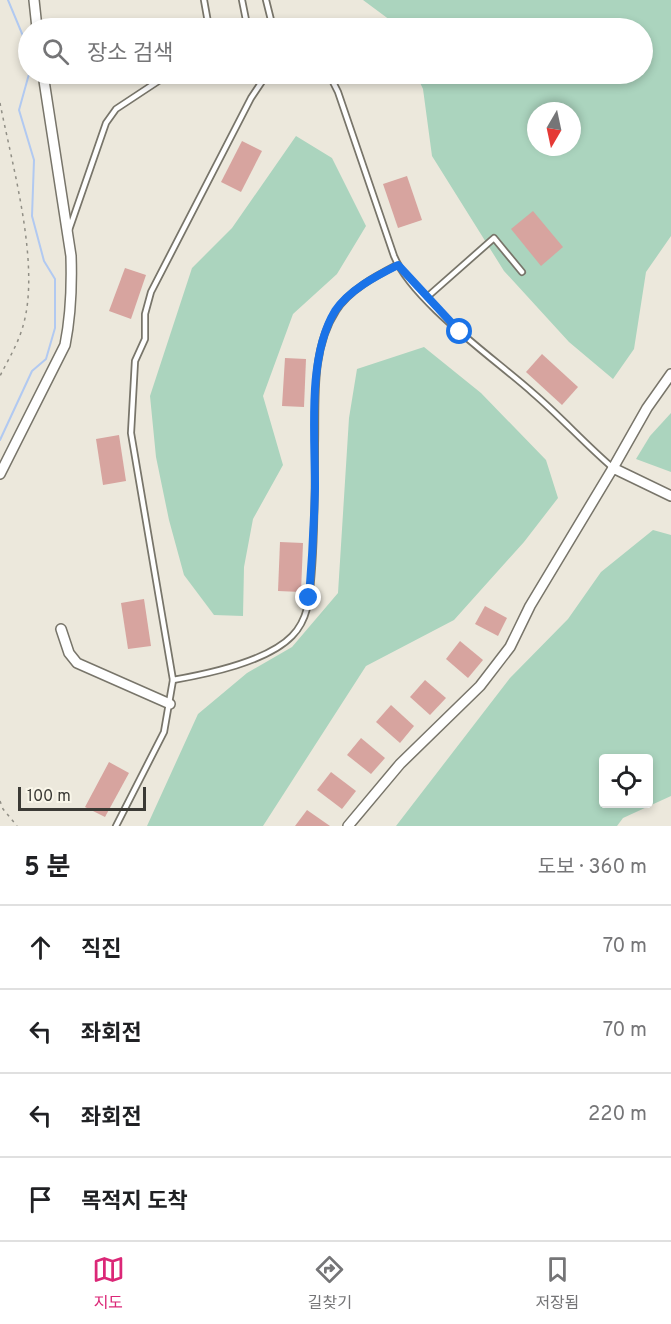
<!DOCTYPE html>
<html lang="ko">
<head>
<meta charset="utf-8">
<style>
  :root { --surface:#fff; --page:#f2f2f2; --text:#202124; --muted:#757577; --line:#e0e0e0; --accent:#db2777 }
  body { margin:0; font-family:Overpass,"Noto Sans KR",sans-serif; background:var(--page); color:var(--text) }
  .controls { position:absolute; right:18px; bottom:18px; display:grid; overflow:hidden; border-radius:6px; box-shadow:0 3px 9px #0003 }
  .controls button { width:54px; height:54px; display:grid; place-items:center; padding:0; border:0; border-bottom:2px solid var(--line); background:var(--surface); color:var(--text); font:30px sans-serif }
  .compass { position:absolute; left:527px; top:102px; width:54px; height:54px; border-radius:50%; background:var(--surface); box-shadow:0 3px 9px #0003; rotate:189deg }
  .scale { position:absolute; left:18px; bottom:15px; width:128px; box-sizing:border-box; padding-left:6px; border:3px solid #3b3a35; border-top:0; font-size:16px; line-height:21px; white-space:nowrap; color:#3b3a35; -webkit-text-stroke:4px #f9f6e9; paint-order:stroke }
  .stop { position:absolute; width:18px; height:18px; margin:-14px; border:4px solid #1a73e8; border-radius:50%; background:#fff }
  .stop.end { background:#1a73e8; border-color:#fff; box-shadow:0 2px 6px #0008 }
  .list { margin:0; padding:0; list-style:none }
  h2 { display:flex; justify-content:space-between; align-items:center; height:78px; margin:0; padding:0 24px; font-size:26px }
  h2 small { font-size:20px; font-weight:400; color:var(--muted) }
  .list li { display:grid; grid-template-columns:39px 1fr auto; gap:18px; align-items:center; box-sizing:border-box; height:84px; padding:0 24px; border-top:2px solid var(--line) }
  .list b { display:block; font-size:22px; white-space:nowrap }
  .list em { font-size:20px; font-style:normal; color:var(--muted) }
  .icon { flex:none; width:33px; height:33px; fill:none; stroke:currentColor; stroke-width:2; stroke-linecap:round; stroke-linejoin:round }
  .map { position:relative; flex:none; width:671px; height:826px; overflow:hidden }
  .search { position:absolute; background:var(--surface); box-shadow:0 3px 9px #0003; left:18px; right:18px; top:18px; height:66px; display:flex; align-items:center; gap:15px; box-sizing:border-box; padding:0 21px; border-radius:33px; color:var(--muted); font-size:22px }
  .sheet { height:414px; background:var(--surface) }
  nav { display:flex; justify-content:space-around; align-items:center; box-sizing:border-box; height:84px; border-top:2px solid var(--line); background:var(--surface); font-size:16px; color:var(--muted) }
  nav a { display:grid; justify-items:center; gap:3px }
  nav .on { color:var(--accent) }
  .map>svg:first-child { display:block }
  .green { fill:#abd4be; fill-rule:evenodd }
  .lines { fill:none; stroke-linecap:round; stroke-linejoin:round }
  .stream { stroke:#b1c9f1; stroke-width:2 }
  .building { fill:#d7a49f }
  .lane-casing { stroke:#78756a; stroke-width:8 }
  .street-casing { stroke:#78756a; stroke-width:12 }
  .path { stroke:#918f86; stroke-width:1.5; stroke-dasharray:3 4.5; stroke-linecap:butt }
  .lane { stroke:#fff; stroke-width:4.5 }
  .street { stroke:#fff; stroke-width:9 }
  .route { stroke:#1a73e8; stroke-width:8 }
</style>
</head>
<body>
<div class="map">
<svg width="671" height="826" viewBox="0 0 671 826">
  <rect width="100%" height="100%" fill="#ece8dc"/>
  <g class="green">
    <path d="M363,0H671V236L646,272L634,349L613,379L569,342L504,271L432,156L423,89L416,74H642V28H396L394,23ZM536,111H572V147H536Z"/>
    <polygon points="296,136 332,158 366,226 337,274 293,314 263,396 283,465 253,519 244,567 243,616 214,615 184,575 169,520 156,457 150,396 192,268 232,228"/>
    <polygon points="424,347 481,393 546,460 558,498 524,542 454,620 366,666 263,826 147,826 198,714 247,673 292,647 338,593 349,418 357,369"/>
    <polygon points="671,413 671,472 636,459 650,436"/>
    <path d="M653,530L671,535V796L623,818L617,826H396L510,678L568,619L601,572ZM604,758H648V804H604Z"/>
  </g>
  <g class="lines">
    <g class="stream">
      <polyline points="8,0 28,48"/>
      <polyline points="0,440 32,371 46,359 55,328 55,279 44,261 32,216 34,160 19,110 29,74"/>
    </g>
  </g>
  <g class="building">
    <polygon points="242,141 262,151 241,192 221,182"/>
    <polygon points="407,176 422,220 398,228 383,184"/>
    <polygon points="533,211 563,247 541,266 511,229"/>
    <polygon points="125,268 146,275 131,319 109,311"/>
    <polygon points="542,354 578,387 562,405 526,372"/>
    <polygon points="285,358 306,359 304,407 282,406"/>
    <polygon points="119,435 126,481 103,485 96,439"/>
    <polygon points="280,542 303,543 301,592 278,591"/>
    <polygon points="144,599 151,646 128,649 121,603"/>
    <polygon points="485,606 507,618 498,636 475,624"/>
    <polygon points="460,641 483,660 468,678 446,659"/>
    <polygon points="425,680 446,698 430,715 410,697"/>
    <polygon points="391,705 414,726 400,743 376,722"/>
    <polygon points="361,738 385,758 371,774 347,755"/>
    <polygon points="109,762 129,773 105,817 85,807"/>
    <polygon points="331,772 356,791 342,809 317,790"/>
    <polygon points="307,810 330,826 295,826"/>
  </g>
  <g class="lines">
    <g class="lane-casing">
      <g id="lane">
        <polyline points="204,0 209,28"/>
        <polyline points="242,0 246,20 253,28"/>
        <polyline points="266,0 273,28"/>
        <path d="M267,74L251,98L151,292L145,314V339L135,361L131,433L173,680C207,674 267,662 292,636C310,618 310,592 312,568C315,527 315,486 315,444C316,401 311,349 336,311C349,290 376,276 397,265"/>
        <path d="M329,74L338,92L394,256C413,302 495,359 533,393C561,417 585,444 613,468"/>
        <polyline points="69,230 106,123 116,109 169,74"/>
        <polyline points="426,298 494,238 522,272"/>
        <polyline points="116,826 164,732 173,680"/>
      </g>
    </g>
    <g class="street-casing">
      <g id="street">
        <polyline points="34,0 37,28"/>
        <polyline points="613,468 647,408 671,374"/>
        <path d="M0,474L65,345C71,315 72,287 71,256L43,74"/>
        <polyline points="61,629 69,653 77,663 170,704"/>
        <polyline points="348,826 400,764 480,686 510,647 530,606 613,468 671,496"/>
      </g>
    </g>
    <g class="path">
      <path d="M0,103C12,165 41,265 23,326C18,344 8,360 0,376"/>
      <polyline points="0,801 3,809 17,826"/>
    </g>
    <use href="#lane" class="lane"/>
    <use href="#street" class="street"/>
  </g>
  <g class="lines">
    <path class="route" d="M309,598C312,561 314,525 315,488C315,435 307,357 335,311C349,290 376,276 398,265L460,332"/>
  </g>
</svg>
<div class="controls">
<button><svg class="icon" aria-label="locate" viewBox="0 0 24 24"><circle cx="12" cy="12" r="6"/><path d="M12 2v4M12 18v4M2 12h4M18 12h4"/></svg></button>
</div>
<svg class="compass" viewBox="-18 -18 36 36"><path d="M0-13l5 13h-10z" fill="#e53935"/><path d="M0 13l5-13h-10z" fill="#757577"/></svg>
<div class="scale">100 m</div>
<div class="stop" style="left:460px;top:332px"></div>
<div class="stop end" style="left:309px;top:598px"></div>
<div class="search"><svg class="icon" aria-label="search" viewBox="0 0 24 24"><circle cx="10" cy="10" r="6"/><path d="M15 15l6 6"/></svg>장소 검색</div>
</div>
<section class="sheet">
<h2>5 분<small>도보 · 360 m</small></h2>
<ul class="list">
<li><svg class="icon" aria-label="ahead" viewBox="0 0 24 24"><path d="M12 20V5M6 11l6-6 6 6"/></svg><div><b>직진</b></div><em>70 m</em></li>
<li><svg class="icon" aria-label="left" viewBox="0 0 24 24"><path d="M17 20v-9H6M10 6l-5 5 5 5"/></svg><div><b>좌회전</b></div><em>70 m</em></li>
<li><svg class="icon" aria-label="left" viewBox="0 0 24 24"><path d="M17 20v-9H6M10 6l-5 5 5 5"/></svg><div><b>좌회전</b></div><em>220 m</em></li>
<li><svg class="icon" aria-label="arrive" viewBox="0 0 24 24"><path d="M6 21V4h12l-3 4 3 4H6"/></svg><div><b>목적지 도착</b></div></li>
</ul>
</section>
<nav>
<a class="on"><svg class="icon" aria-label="map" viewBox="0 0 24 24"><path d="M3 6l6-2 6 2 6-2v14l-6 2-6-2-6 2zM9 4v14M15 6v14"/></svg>지도</a>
<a><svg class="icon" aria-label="directions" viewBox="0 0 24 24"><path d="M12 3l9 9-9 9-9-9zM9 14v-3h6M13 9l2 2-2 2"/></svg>길찾기</a>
<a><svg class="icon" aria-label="saved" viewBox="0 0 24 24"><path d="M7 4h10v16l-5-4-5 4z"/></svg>저장됨</a>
</nav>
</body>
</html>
